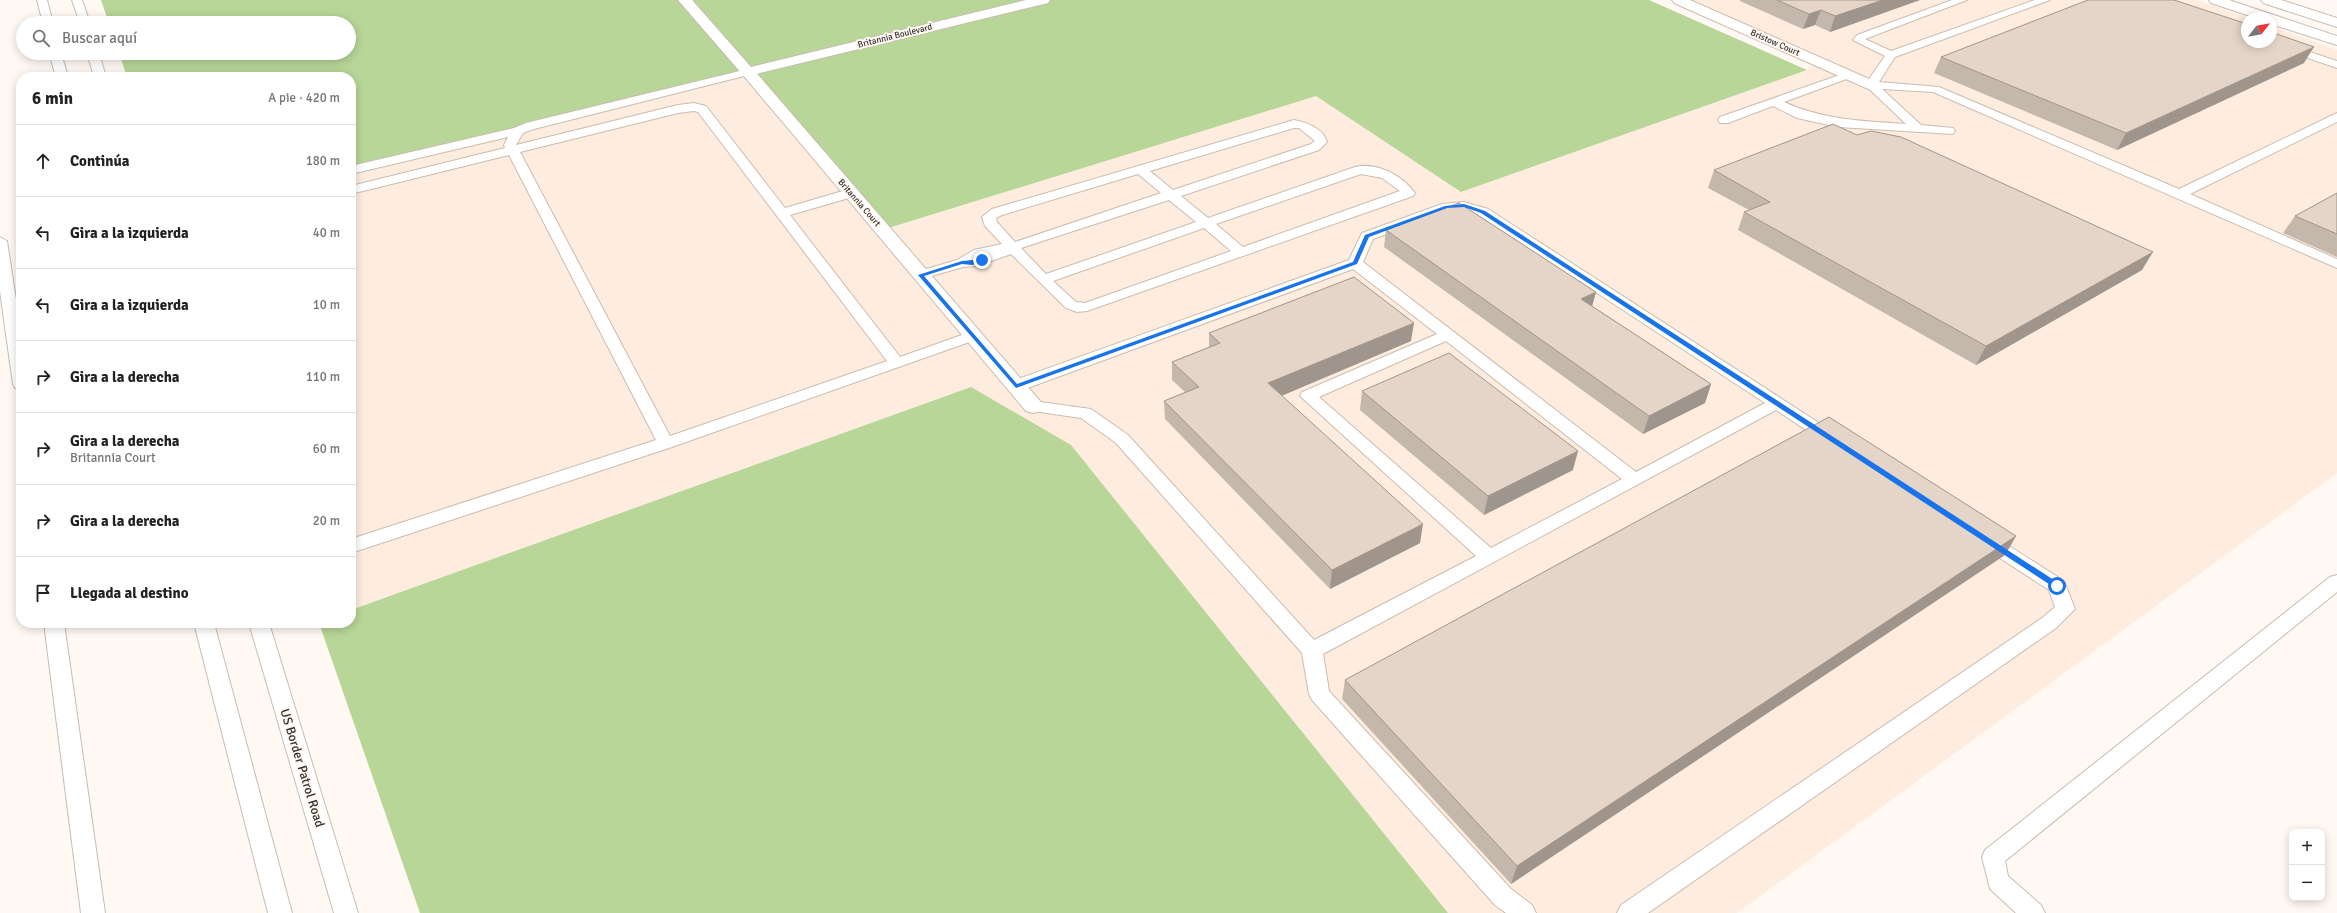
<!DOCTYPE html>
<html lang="es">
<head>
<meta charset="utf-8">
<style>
  :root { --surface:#fff; --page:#f2f2f2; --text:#222; --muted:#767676; --line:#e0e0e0 }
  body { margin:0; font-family:Signika,sans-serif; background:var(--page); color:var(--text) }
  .controls { position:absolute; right:12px; bottom:12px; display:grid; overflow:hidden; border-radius:8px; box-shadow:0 2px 10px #0003 }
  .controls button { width:36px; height:36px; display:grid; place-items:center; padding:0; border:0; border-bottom:1px solid var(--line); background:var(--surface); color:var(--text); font:20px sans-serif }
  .compass { position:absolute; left:2241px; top:12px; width:36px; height:36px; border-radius:50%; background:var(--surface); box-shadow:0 2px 10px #0003; rotate:59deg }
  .stop { position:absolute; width:12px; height:12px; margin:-9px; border:3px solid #1a73e8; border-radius:50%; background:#fff }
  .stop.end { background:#1a73e8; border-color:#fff; box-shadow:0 1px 4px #0008 }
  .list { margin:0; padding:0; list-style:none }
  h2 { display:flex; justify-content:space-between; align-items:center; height:52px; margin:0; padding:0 16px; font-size:17px }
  h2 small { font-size:13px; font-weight:400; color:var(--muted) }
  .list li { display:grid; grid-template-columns:26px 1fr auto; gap:12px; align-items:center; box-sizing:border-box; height:72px; padding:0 16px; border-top:1px solid var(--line) }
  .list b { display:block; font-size:15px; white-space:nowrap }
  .list p { margin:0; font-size:13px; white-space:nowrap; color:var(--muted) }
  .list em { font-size:13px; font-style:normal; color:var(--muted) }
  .icon { flex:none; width:22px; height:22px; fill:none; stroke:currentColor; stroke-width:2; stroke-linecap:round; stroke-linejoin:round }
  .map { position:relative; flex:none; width:2337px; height:913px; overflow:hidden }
  .search { position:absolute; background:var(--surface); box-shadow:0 2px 10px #0003; left:16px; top:16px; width:340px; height:44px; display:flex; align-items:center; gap:10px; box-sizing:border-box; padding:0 14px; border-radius:22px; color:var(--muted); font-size:15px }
  .panel { position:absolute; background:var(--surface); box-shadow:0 2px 10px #0003; left:16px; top:72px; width:340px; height:556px; border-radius:16px }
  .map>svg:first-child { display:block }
  .built { fill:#feedde }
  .green { fill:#b7d697 }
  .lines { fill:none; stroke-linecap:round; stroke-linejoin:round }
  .service-casing { stroke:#cabcaf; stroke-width:2 }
  .minor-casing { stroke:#cabcaf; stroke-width:2 }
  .tertiary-casing { stroke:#cabcaf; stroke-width:2 }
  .secondary-casing { stroke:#cabcaf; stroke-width:2 }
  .service { fill:#fff; fill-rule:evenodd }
  .minor { fill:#fff; fill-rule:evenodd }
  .tertiary { fill:#fff; fill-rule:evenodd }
  .secondary { fill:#fff; fill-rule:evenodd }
  .wall { fill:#c4b7ac }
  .shaded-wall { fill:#a0958c }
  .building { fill:#e4d5c8; stroke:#a0958c }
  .route { fill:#1a73e8 }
  .labels { text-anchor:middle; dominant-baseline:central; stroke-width:4; stroke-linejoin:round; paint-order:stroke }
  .far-street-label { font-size:9px; fill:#37312c; stroke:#fff8f3 }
  .near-street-label { font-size:13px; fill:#37312c; stroke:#fff8f3 }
</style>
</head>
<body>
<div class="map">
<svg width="2337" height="913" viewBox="0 0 2337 913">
  <rect width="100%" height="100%" fill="#fff8f3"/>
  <polygon class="built" points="1679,0 2197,0 2248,18 2247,42 2271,42 2271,26 2337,50 2337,473 1737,913 1448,913 1071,445 971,387 351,610 351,170 748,72 883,230 1316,95 1461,192 1807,70 1817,62"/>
  <g class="green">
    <polygon points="101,0 1649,0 1807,70 1461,192 1316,96 882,230 748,72 351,169 351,77 127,77 119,53 349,53 349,23 109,23"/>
    <polygon points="971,387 1071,445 1448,913 420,913 319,623 351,623 351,610"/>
  </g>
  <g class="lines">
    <g class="service-casing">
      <g id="service">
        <polygon points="37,0 47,0 53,23 43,23"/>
        <polygon points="72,0 82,0 90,23 80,23"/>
        <path d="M1952,0H1967L1865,39L1891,51L2035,0H2050L1895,57L1879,82L1939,87L2179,189L2337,113V122L2190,194L2337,259V268L1933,92L1882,89L1921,125L1953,128L1955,131L1953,134L1838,127L1797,118L1773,106L1728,123H1720L1718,120L1720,117L1848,72L1854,75L1852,77L1784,102C1823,120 1863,121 1906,124L1865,85L1885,56L1853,40L1857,35Z"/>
        <polygon points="2271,39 2337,61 2337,68 2267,44 2266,42 2271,42"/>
        <polygon points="49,53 61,53 68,77 56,77"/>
        <polygon points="87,53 99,53 106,77 94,77"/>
        <path d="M748,69L752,70L754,72L752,74L534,129L523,133L516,145L678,105L694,103L706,106L785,208L846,190H856L858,193L856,196L790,215L900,357L973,331L978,333L981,336L978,339L672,447L351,553V539L656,440L509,155L351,194V186L505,148L504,145L508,137L351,174V166L514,128L526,123ZM694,111L698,112L887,361L670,436L520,152L678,113Z"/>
        <path d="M1294,120C1306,122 1324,129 1327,142L1319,150L1181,196L1208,218L1355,167C1377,162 1402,175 1415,193L1413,196L1087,311L1077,312L1066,308L1011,254L977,266L963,267L921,279L914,275L916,272L957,260L974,250L1002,244L985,226L982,217L992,209ZM1294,128H1299L1315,141L1311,144L1173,190L1150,171ZM1138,174L1161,193L1015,242L997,222L996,218L1002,215ZM1361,174L1382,178L1400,191L1243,247L1216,224ZM1169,200L1196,222L1046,274L1021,248ZM1204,228L1231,251L1085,303L1076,302L1053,281Z"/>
        <path d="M1464,202L1488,209L1836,434L1838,438L1836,442H1824L1776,410L1323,654L1329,691L1511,889L1532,905L1536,913H1506L1495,905L1312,700L1309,694L1302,653L1116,443L1081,418L1033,411L1027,410L1025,406L1027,402L1033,401L1091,409L1128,435L1314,640L1476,556L1300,396L1302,392L1437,334L1353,269L1022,390H1010L1008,386L1010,382L1349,260L1362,233L1442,204ZM1463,210L1478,215L1765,403L1636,472L1363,262L1373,239L1449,211ZM1446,341L1622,479L1491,548L1319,397Z"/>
        <polygon points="0,237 7,241 21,332 21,389 15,388 13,384 0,291"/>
        <polygon points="1986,533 1992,535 2064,581 2075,609 2056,628 1648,913 1617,913 1621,905 2042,618 2055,607 2049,590 1980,545 1977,540 1980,535"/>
        <polygon points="2337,575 2337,592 2005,861 2008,876 2041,905 2045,913 2016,913 1990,889 1982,857 1985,850 2330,577"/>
        <polygon points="44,623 64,623 105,913 81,913"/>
        <polygon points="194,623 214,623 292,913 268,913"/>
        <polygon points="249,623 269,623 358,913 334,913"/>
      </g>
    </g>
    <g class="minor-casing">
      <g id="minor">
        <polygon points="1672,0 1690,0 1876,82 1879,85 1871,90 1866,88 1674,3"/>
        <polygon points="748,68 753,69 1040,401 1044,406 1040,411 1033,413 1026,411 743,75 741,72 743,69"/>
      </g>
    </g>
    <g class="tertiary-casing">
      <polygon id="tertiary" points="678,0 692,0 751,67 1026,0 1050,0 1048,3 748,76 743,75"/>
    </g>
    <g class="secondary-casing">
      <g id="secondary">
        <polygon points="2209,0 2229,0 2337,36 2337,45 2271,24 2271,18 2256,18 2211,3"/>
        <polygon points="2261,0 2281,0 2337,18 2337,27 2263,3"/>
      </g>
    </g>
    <use href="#service" class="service"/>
    <use href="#minor" class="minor"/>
    <use href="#tertiary" class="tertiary"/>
    <use href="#secondary" class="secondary"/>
  </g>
  <g class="wall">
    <polygon points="1740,0 1920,0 1830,32 1815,25 1803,29 1740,1"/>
    <polygon points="1941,57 2304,63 2117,150 1934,73"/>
    <polygon points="1714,170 2142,270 1976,365 1738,230 1744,212 1749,210 1708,188"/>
    <polygon points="2337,193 2337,257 2283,233 2295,216"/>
    <polygon points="1386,230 1596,292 1592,306 1711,384 1705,403 1643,434 1384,247"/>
    <polygon points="1209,333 1411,341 1281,396 1420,543 1330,589 1165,419 1164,401 1185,392 1172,380 1172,362 1209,347"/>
    <polygon points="1362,391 1573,470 1484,515 1360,410"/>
    <polygon points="2016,536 2005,555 1511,884 1342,699 1345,680"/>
  </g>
  <g class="shaded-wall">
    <polygon points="1883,0 1920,0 1830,32 1835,16"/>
    <polygon points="1821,10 1815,25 1803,29 1809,14"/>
    <polygon points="2314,47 2304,63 2117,150 2126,133"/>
    <polygon points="2153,252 2142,270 1976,365 1986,346"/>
    <polygon points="1596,292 1591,310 1581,299"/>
    <polygon points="1414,323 1411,341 1267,402 1268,383"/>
    <polygon points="1711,384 1705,403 1643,434 1649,416"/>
    <polygon points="1578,451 1573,470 1484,515 1488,496"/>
    <polygon points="1423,524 1420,543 1330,589 1332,570"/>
    <polygon points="2016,536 2005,555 1511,884 1517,866"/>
  </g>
  <g class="building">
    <polygon points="1777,0 1883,0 1835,16 1821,10 1809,14"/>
    <polygon points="2088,0 2174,0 2247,24 2247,42 2271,42 2271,32 2314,47 2126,133 1941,57"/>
    <polygon points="1833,124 1857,135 1871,131 1901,137 2153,252 1986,346 1744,212 1770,202 1714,170"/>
    <polygon points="2337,193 2337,234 2295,216"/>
    <polygon points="1459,203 1596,292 1581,299 1711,384 1649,416 1386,230"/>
    <polygon points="1354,277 1414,323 1268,383 1423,524 1332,570 1164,401 1199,387 1172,362 1220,343 1209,333"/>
    <polygon points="1449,353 1578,451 1488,496 1362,391"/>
    <polygon points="1829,417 2016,536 1517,866 1345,680"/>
  </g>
  <polygon class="route" points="1464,204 1485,211 2060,584 2060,588 2055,588 1481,213 1464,207 1447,208 1369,237 1357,264 1016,388 918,275 962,261 984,259 984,261 972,265 962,264 924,276 1017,384 1353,262 1365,235 1445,206"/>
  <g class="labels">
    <g class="far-street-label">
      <text transform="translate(895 36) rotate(-14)">Britannia Boulevard</text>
      <text transform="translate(1775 43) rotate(24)">Bristow Court</text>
      <text transform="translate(859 203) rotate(49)">Britannia Court</text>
    </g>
    <g class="near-street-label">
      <text transform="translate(302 768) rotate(73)">US Border Patrol Road</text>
    </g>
  </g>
</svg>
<div class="controls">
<button>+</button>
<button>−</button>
</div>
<svg class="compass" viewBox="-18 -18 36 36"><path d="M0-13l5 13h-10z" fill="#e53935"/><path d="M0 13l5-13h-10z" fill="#767676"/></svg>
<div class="stop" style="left:2057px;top:586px"></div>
<div class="stop end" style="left:982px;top:260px"></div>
<div class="search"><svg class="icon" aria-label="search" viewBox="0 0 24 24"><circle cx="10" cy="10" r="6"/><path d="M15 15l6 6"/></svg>Buscar aquí</div>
<section class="panel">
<h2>6 min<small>A pie · 420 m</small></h2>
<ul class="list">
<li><svg class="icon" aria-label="ahead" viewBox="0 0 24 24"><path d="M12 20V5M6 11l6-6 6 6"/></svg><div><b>Continúa</b></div><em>180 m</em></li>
<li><svg class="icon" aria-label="left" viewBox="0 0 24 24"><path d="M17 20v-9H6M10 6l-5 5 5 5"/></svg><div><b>Gira a la izquierda</b></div><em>40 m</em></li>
<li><svg class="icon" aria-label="left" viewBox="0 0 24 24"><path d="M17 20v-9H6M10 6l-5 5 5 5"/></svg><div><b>Gira a la izquierda</b></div><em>10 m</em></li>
<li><svg class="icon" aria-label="right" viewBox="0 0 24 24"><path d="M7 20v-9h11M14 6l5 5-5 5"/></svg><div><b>Gira a la derecha</b></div><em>110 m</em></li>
<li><svg class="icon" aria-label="right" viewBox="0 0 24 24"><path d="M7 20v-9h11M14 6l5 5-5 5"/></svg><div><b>Gira a la derecha</b><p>Britannia Court</p></div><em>60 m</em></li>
<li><svg class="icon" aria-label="right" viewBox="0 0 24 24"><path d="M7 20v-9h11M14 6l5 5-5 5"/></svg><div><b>Gira a la derecha</b></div><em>20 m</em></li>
<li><svg class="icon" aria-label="arrive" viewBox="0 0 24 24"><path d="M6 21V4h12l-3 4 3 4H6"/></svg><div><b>Llegada al destino</b></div></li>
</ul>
</section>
</div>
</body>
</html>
